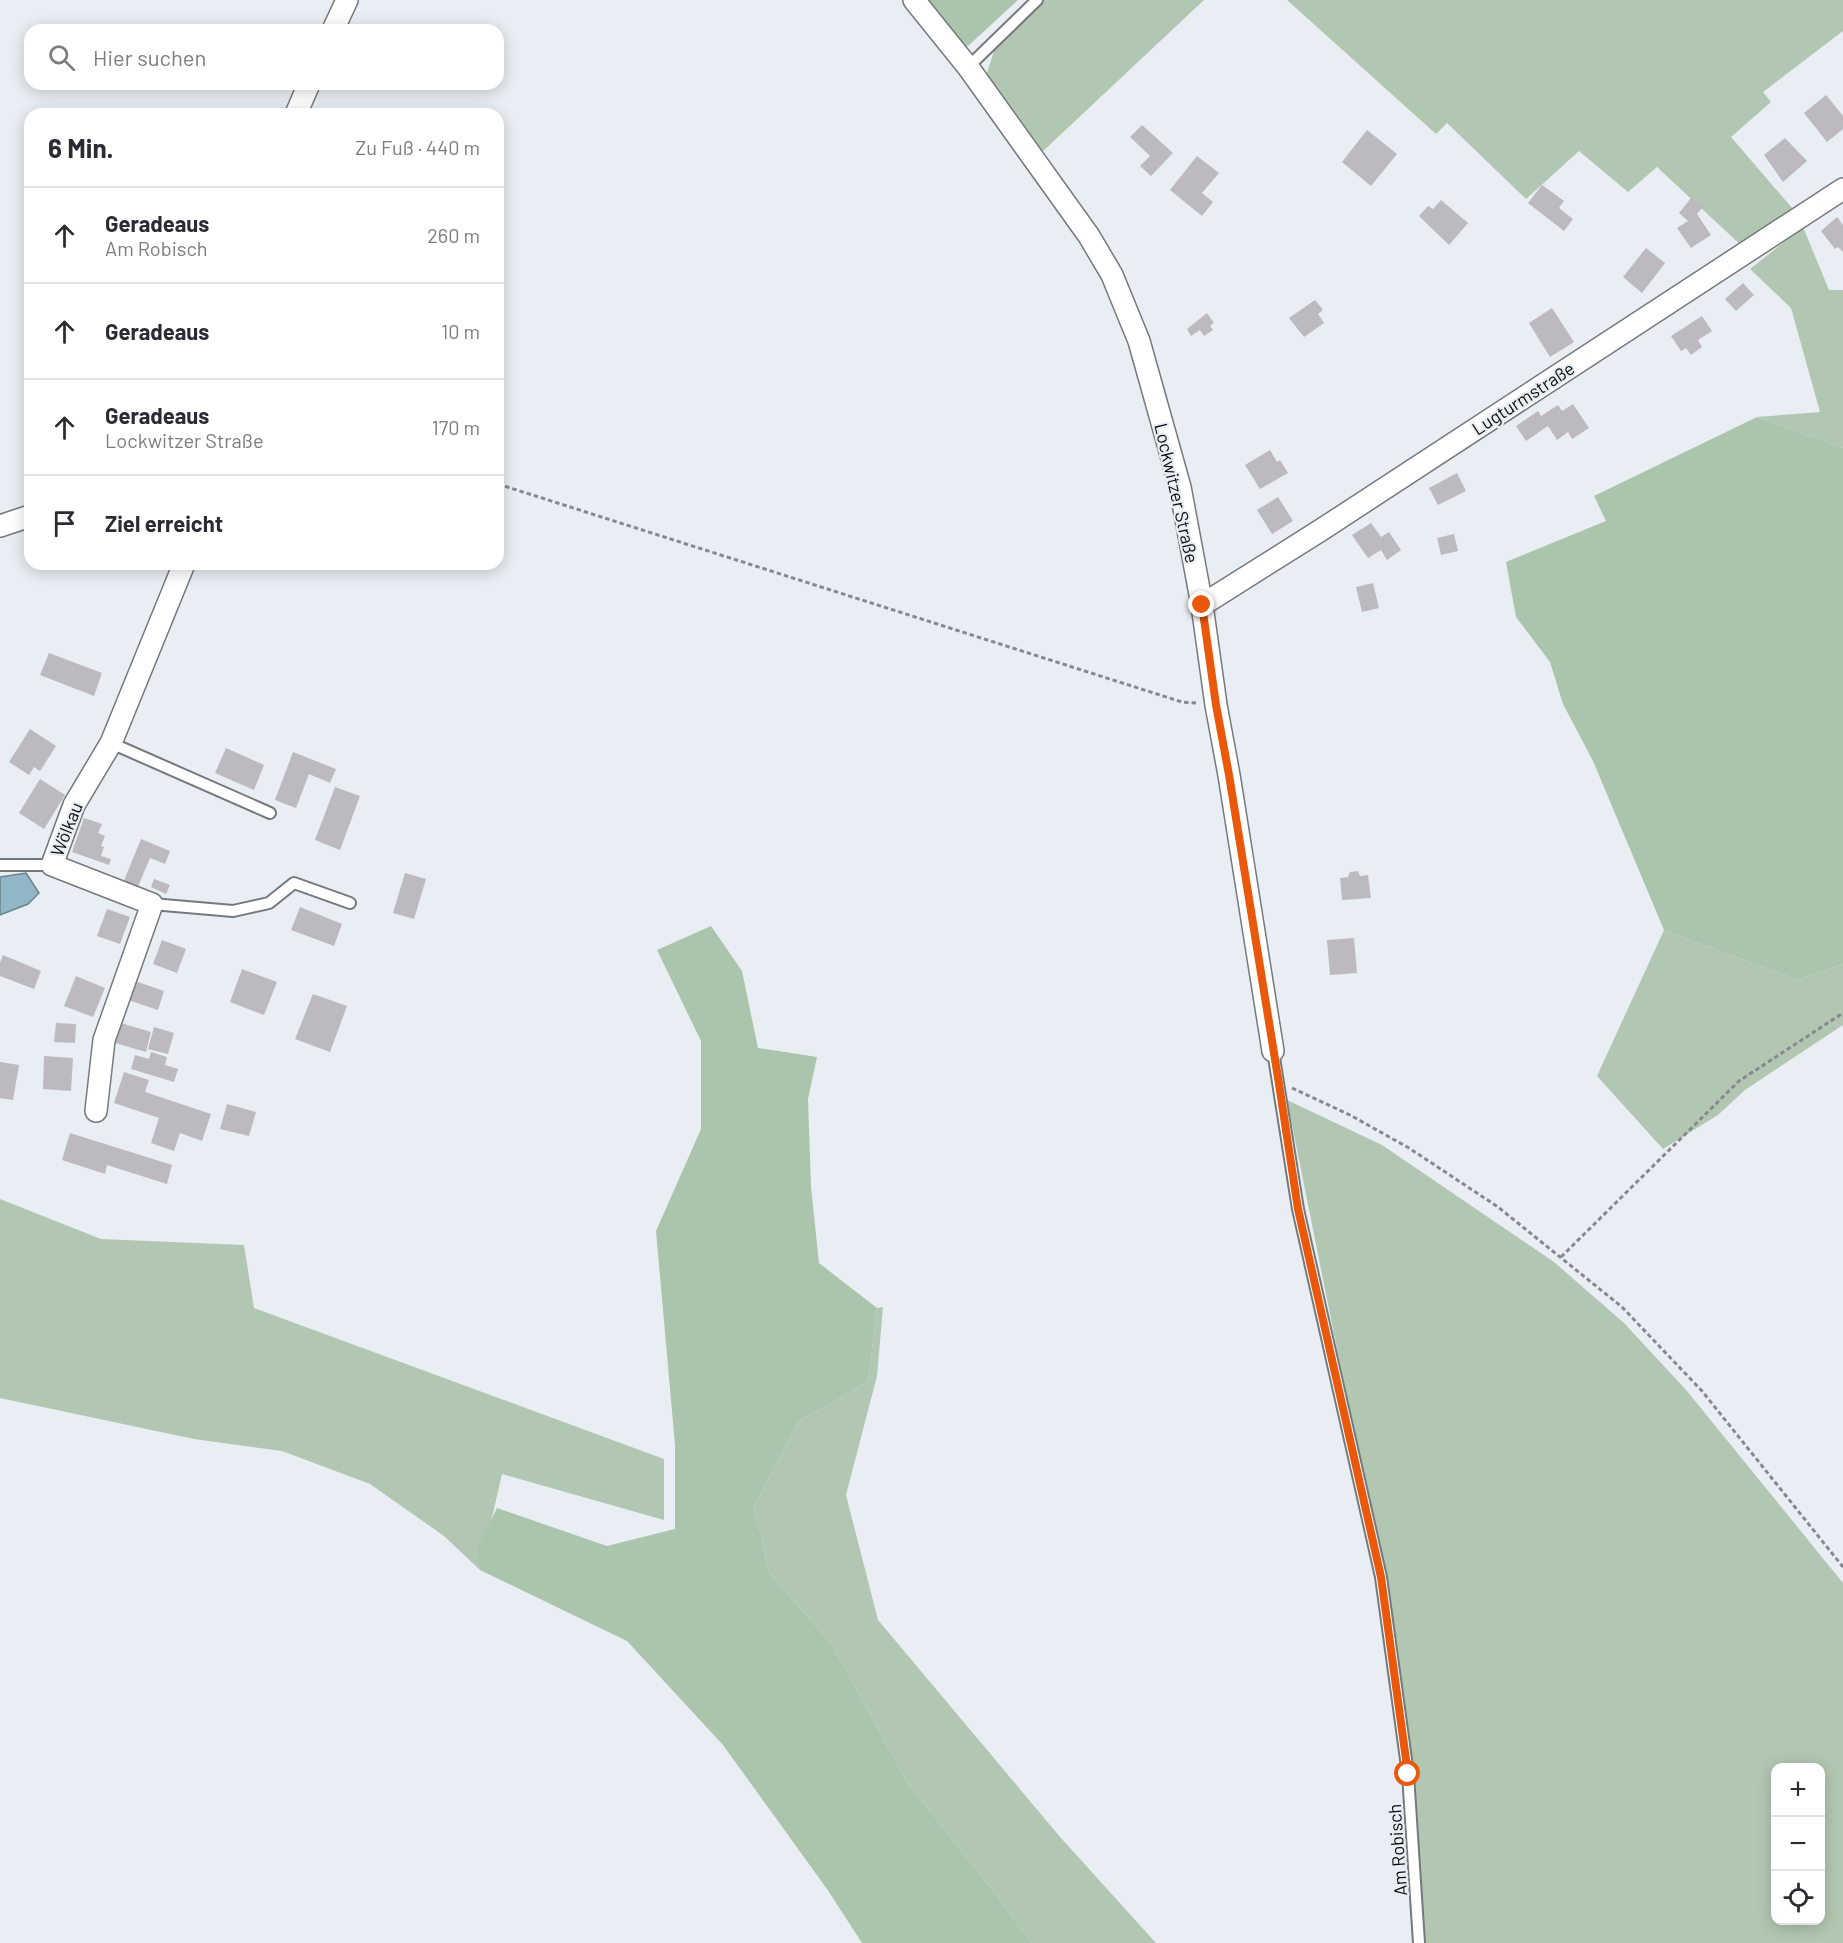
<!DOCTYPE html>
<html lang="de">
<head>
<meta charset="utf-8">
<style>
  :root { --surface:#fff; --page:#f2f2f3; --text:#2b2b33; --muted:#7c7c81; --line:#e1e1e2 }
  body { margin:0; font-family:Barlow,sans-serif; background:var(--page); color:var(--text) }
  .controls { position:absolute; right:18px; bottom:18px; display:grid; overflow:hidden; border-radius:12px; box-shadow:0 3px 15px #0003 }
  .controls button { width:54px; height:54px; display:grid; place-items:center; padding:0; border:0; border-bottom:2px solid var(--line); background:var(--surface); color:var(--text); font:30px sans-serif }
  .stop { position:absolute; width:18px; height:18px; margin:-14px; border:4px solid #ea580c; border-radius:50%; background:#fff }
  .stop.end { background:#ea580c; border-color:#fff; box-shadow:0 2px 6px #0008 }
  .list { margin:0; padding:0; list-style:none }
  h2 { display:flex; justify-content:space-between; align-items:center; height:78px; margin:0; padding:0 24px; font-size:26px }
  h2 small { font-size:20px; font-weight:400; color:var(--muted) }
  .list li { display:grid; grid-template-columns:39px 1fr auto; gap:18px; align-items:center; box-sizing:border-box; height:96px; padding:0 24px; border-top:2px solid var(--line) }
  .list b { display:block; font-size:22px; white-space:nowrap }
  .list p { margin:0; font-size:20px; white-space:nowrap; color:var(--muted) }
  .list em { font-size:20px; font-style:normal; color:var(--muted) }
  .icon { flex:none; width:33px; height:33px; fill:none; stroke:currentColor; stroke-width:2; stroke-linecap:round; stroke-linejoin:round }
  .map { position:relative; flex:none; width:1843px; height:1943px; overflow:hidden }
  .search { position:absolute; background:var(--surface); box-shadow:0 3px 15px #0003; left:24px; top:24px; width:480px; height:66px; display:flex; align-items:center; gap:15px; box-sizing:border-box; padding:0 21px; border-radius:18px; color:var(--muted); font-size:22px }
  .panel { position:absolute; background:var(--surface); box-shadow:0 3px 15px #0003; left:24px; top:108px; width:480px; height:462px; border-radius:18px }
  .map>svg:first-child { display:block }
  .green { fill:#b2c7b2; fill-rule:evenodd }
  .forest { fill:#abc5ac }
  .water { fill:#91b6c6; stroke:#69838f; stroke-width:1.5 }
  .building { fill:#bcb9bf }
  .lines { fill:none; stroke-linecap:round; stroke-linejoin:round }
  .service-casing { stroke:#74797d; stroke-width:14 }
  .minor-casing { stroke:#74797d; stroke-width:24 }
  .path { stroke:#868a8e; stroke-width:3; stroke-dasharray:4.5 3; stroke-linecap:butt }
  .service { stroke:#fff; stroke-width:10 }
  .minor { stroke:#fff; stroke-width:21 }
  .route { stroke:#ea580c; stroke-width:8 }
  .labels { text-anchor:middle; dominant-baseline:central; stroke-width:4.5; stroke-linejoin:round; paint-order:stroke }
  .street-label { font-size:18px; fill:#0b0d0f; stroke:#e8eef3 }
</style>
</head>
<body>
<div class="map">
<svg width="1843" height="1943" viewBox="0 0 1843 1943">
  <rect width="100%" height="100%" fill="#e8eef3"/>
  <g class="green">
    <polygon points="1043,0 1204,0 1041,153 985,79 995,48"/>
    <polygon points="1287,0 1843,0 1843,31 1763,92 1771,102 1731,137 1793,209 1744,248 1657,167 1628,192 1579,151 1526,199 1447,123 1436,134"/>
    <polygon points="1803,227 1829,290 1843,290 1843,448 1757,417 1820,412 1791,308 1750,269"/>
    <polygon points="1664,930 1798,980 1843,964 1843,1025 1745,1090 1718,1115 1663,1149 1597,1076"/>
    <path d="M1287,1100L1382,1145L1554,1262L1624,1323L1687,1391L1843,1583V1943H1424L1396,1643ZM1776,1768H1820V1920H1776Z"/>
    <polygon points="0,1199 101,1239 244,1245 254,1308 664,1459 664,1520 502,1474 480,1570 444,1536 370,1484 282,1451 194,1439 0,1398"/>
    <polygon points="883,1307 877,1376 846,1495 878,1620 1061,1838 1156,1943 1031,1943 998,1897 907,1782 831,1643 769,1573 760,1531 753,1509 798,1422 868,1382 877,1308"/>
  </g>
  <g class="forest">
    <polygon points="919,0 1018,0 968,46 952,44"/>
    <polygon points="1757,417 1843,448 1843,964 1798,980 1664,930 1593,761 1563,704 1550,662 1516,617 1506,562 1606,521 1594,496"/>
    <polygon points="711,926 742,971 758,1048 817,1057 808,1099 811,1187 819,1263 877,1308 868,1382 798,1422 753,1509 760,1531 769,1573 831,1643 907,1782 998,1897 1031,1943 862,1943 827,1889 723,1745 627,1641 480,1570 477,1549 497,1508 607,1546 675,1529 675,1445 656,1231 701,1129 701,1041 657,950"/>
  </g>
  <polygon class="water" points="26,873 39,893 28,904 0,915 0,877"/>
  <g class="building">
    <polygon points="1826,95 1843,116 1843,129 1827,142 1804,113"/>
    <polygon points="1142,125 1173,153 1151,176 1140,166 1150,156 1130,137"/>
    <polygon points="1367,130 1397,154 1371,186 1342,162"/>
    <polygon points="1785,138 1807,161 1783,182 1764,155"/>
    <polygon points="1197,156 1219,173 1202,193 1213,202 1202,216 1170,190"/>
    <polygon points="1542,185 1564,201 1559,208 1573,219 1564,231 1528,203"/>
    <polygon points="1691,198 1703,207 1697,214 1711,235 1691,248 1677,228 1688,221 1679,213"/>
    <polygon points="1441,200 1468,223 1449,245 1419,216 1428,206 1433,209"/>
    <polygon points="1837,217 1843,225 1843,252 1838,247 1835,249 1821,231"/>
    <polygon points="1646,248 1665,263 1642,293 1623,277"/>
    <polygon points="1743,283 1754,295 1736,311 1725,299"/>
    <polygon points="1315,300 1323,310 1318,314 1324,323 1304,337 1289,318"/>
    <polygon points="1552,308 1574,342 1550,357 1529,323"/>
    <polygon points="1207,313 1214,323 1210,326 1213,330 1204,336 1200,330 1191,336 1187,329"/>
    <polygon points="1702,316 1712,331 1698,340 1702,347 1691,355 1686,348 1681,351 1671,336"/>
    <polygon points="1573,404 1589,428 1572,439 1568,432 1557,440 1548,426 1526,441 1516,426 1538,411 1541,416 1558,405 1562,411"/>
    <polygon points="1270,450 1277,462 1280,460 1288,473 1260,489 1245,465"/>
    <polygon points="1457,473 1466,491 1438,505 1429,488"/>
    <polygon points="1278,497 1293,521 1272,534 1257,510"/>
    <polygon points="1371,523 1381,537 1389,532 1401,550 1387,560 1381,550 1368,558 1352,535"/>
    <polygon points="1454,534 1458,551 1441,555 1437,538"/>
    <polygon points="1373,583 1379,608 1362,612 1356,587"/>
    <polygon points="49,653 102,673 94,696 40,675"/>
    <polygon points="30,729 56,746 40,771 34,767 29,775 9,762"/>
    <polygon points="226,748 264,765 254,790 215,773"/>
    <polygon points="293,752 336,769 330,783 309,774 296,808 275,800"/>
    <polygon points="40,779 65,795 44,829 19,813"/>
    <polygon points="335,787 360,796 340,850 315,840"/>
    <polygon points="84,818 102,824 98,833 105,836 101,846 104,847 101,856 111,859 109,865 72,852"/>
    <polygon points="141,839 170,851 165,864 150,858 137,889 123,883"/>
    <polygon points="1358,871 1360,876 1368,875 1371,898 1342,900 1340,878 1348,877 1350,872"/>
    <polygon points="405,873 426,879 414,919 393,913"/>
    <polygon points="154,879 170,885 166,894 151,887"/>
    <polygon points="300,907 342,924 334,946 291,930"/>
    <polygon points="107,909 130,917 120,944 97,936"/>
    <polygon points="1354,938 1357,973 1330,975 1327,940"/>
    <polygon points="162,940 186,949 177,973 153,964"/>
    <polygon points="3,955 41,971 34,989 0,976 0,963"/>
    <polygon points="242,969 277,982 264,1015 230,1002"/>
    <polygon points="76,976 105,988 93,1017 64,1006"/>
    <polygon points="135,981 164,991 158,1010 128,1000"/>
    <polygon points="313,994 347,1006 330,1052 295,1039"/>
    <polygon points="56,1023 76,1024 75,1043 54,1042"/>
    <polygon points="121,1023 151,1032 146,1052 115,1043"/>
    <polygon points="154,1027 174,1033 168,1054 148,1049"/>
    <polygon points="151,1052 167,1057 165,1065 178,1069 174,1082 131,1069 135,1055 149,1059"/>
    <polygon points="44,1056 73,1058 71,1091 43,1089"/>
    <polygon points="0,1062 19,1065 13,1100 0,1098"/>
    <polygon points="124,1072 149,1080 145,1092 211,1114 202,1141 180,1133 174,1151 151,1143 159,1118 114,1103"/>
    <polygon points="227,1104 256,1112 249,1136 220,1129"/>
    <polygon points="70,1133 172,1165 167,1184 107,1165 105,1174 62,1160"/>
  </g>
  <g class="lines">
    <g class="service-casing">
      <g id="service">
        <polyline points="968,67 1037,0"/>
        <polyline points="111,743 270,813"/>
        <polyline points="0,865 52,865"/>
        <polyline points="152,904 233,911 269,903 294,883 350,903"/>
        <polyline points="1273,1051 1298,1209 1381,1577 1408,1774 1419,1943"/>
      </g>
    </g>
    <g class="minor-casing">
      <g id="minor">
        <polyline points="914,0 968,67 1089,236 1112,275 1139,341 1180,487 1202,605 1216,705 1229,775 1273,1051"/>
        <polyline points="333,30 347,0"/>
        <polyline points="296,114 309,84"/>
        <polyline points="0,526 30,516"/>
        <polyline points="1202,605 1321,530 1843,189"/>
        <polyline points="96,1111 104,1040 152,904 52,865 74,805 111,743 184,564"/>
      </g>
    </g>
    <g class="path">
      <polyline points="498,484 1182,702 1197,703"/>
      <polyline points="1292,1088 1350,1115 1409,1148 1498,1207 1622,1307 1702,1391 1843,1567"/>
      <polyline points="1561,1257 1739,1081 1843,1013"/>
    </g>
    <use href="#service" class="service"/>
    <use href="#minor" class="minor"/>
  </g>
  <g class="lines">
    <polyline class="route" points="1202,605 1216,705 1229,775 1279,1084 1298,1209 1381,1577 1408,1774"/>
  </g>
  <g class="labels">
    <g class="street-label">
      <text transform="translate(1523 398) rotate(-33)">Lugturmstraße</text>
      <text transform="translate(1177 493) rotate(77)">Lockwitzer Straße</text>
      <text transform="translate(66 829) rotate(-68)">Wölkau</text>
      <text transform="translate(1397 1850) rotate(-94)">Am Robisch</text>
    </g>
  </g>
</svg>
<div class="controls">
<button>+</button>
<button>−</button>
<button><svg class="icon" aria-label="locate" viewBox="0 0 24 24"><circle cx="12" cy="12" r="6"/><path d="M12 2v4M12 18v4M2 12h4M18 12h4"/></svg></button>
</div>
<div class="stop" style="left:1408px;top:1774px"></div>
<div class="stop end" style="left:1202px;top:605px"></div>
<div class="search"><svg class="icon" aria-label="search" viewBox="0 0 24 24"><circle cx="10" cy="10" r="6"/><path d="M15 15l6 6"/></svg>Hier suchen</div>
<section class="panel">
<h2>6 Min.<small>Zu Fuß · 440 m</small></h2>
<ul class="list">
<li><svg class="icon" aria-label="ahead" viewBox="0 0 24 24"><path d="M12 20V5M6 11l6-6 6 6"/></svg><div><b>Geradeaus</b><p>Am Robisch</p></div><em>260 m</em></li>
<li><svg class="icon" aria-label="ahead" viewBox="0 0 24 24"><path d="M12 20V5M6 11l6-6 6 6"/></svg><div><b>Geradeaus</b></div><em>10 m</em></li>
<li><svg class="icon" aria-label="ahead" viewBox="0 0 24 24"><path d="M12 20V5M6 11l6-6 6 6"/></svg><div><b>Geradeaus</b><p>Lockwitzer Straße</p></div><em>170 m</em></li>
<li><svg class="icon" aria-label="arrive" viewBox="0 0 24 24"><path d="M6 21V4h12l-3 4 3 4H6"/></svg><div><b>Ziel erreicht</b></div></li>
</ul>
</section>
</div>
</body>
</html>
